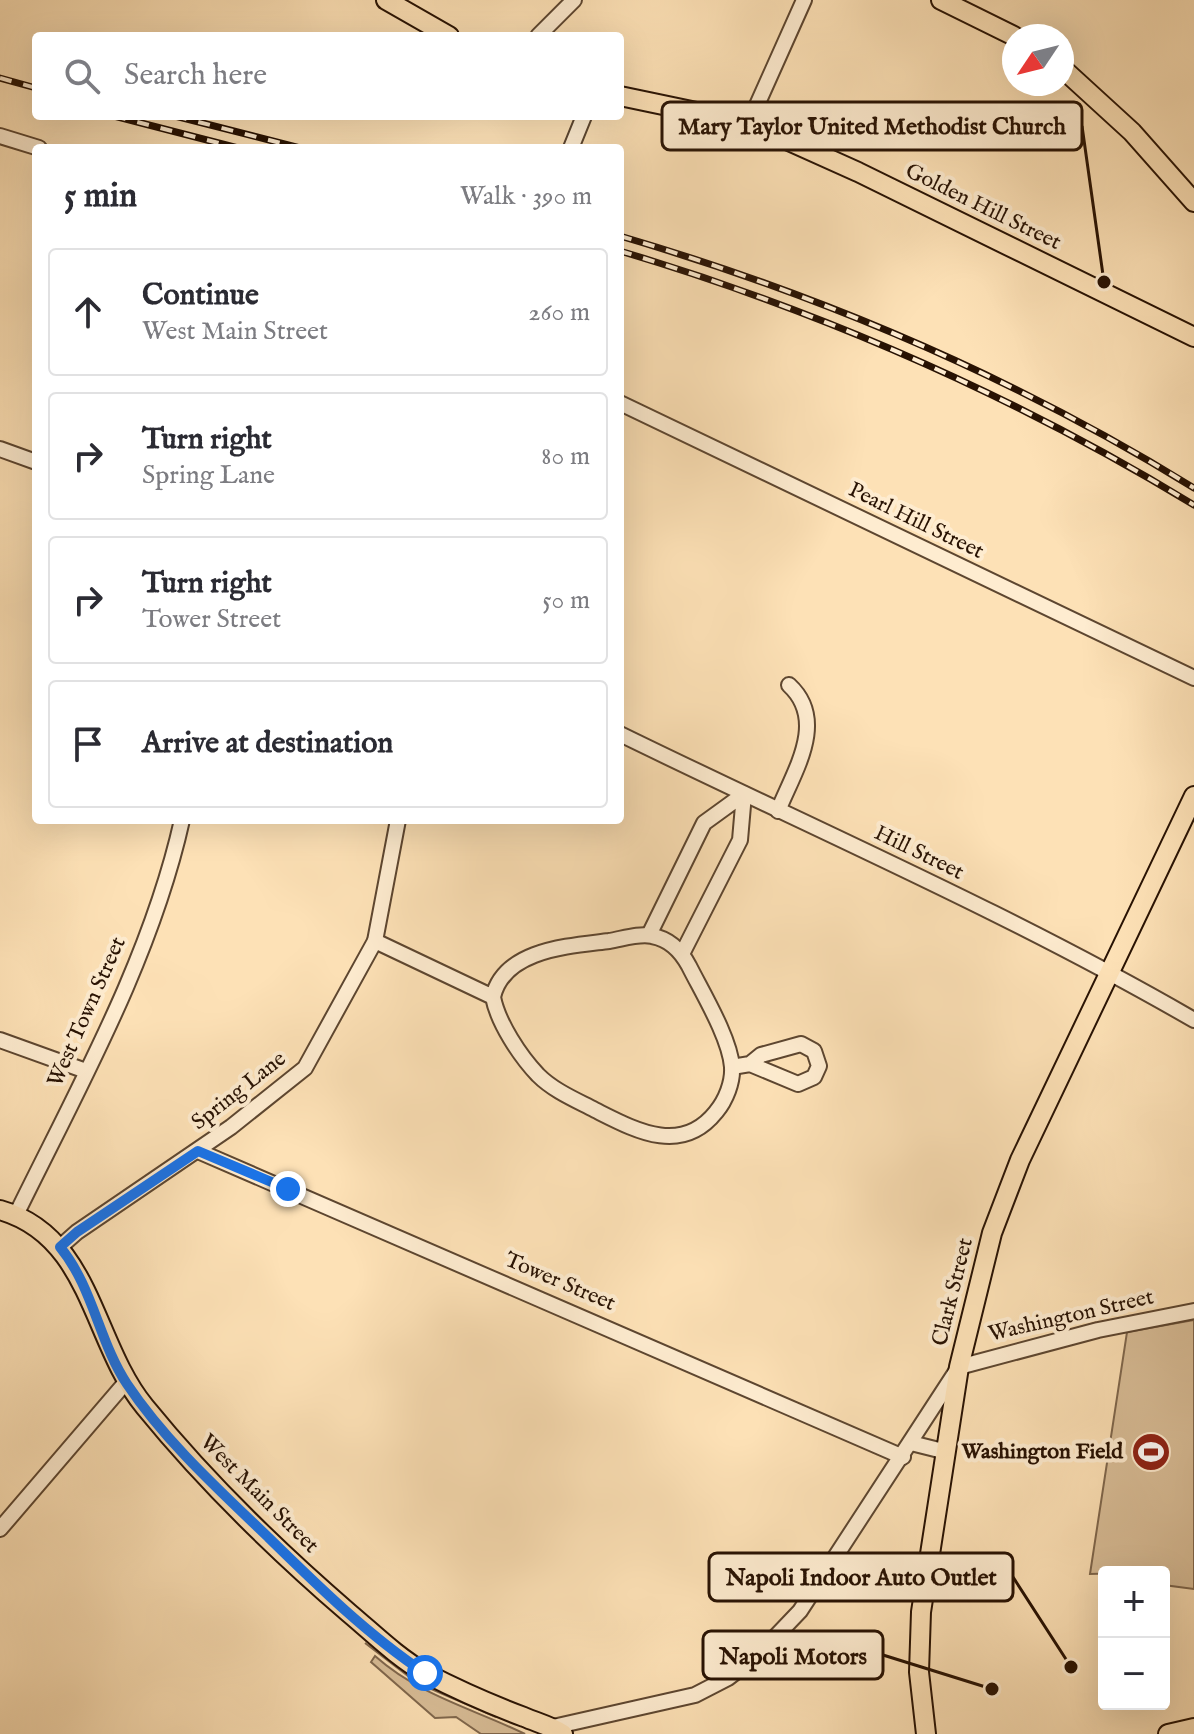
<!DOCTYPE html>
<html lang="en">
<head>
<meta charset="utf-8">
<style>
  :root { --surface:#fff; --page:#f2f2f3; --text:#2b2b33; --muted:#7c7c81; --line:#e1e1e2 }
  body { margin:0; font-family:"IM FELL English",serif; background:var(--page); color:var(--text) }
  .controls { position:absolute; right:24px; bottom:24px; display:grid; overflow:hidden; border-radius:8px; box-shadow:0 8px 32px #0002 }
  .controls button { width:72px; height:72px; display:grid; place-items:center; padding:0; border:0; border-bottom:2px solid var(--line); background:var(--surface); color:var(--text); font:40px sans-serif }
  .compass { position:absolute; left:1002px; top:24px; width:72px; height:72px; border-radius:50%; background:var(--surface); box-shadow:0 8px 32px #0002; rotate:235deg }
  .stop { position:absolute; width:24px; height:24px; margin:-18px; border:6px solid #1a73e8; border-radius:50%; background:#fff }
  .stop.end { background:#1a73e8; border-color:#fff; box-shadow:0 2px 8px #0008 }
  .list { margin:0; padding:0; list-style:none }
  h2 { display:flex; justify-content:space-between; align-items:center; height:104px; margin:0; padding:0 32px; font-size:34px }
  h2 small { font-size:26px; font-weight:400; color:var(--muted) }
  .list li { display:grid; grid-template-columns:52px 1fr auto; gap:24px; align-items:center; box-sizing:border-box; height:128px; margin:0 16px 16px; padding:0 16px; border:2px solid var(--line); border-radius:8px }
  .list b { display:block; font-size:30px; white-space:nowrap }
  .list p { margin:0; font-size:26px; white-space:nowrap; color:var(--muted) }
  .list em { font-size:26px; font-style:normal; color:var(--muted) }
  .icon { flex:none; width:44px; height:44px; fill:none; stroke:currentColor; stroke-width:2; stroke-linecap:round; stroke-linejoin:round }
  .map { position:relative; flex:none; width:1194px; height:1734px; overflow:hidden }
  .search { position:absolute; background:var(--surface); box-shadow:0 8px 32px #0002; left:32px; top:32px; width:592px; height:88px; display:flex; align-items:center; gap:20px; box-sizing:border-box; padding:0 28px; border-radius:8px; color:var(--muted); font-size:30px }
  .panel { position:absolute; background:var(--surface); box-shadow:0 8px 32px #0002; left:32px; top:144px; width:592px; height:680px; border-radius:8px }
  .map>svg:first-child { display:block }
  .green { fill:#d9be98; stroke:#80684e; stroke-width:2 }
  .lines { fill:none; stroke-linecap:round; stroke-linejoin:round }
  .minor-casing { stroke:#5d4630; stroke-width:18 }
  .major-casing { stroke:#281203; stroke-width:22 }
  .minor { stroke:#feecd0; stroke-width:14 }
  .major { stroke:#fde1b6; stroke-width:18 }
  .rail-casing { stroke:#281203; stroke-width:7 }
  .rail { stroke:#feecd0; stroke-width:4; stroke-dasharray:12; stroke-linecap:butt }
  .route { stroke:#1a73e8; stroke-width:10 }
  .labels { text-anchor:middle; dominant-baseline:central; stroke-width:8; stroke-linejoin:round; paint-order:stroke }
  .street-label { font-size:22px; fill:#281203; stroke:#feecd0 }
  .poi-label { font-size:22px; font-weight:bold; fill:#281203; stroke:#feecd0; text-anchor:end }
  .leader { fill:none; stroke:#281203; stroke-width:3 }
  .callout-dot { fill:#281203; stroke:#feecd0; stroke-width:3 }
  .callout { fill:#feecd0; stroke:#281203; stroke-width:3 }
  .callout-label { font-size:24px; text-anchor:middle; font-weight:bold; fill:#281203 }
</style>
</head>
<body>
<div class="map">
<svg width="1194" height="1734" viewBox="0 0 1194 1734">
  <rect width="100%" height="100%" fill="#fde1b6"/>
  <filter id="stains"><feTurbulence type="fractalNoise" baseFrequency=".0025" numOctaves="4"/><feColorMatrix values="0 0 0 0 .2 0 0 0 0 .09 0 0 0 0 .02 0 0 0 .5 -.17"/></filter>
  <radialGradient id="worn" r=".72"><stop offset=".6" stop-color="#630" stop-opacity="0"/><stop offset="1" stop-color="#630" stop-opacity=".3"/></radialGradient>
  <g class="green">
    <polygon points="1194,1320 1194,1589 1164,1585 1164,1572 1090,1574 1127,1332"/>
    <polygon points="365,1643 418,1681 496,1717 417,1683"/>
    <path d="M375,1656C420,1696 474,1709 525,1734H481L456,1717L435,1718L371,1662Z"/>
  </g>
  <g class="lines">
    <g class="minor-casing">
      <g id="minor">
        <polyline points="538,36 574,0"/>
        <polyline points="749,123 804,0"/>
        <polyline points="0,136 39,148"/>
        <polyline points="571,148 584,116"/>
        <polyline points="620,403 1194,678"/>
        <polyline points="0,449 36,462"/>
        <path d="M620,734C812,828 1009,913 1194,1020"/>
        <path d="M778,811C794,771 828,721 789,685"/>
        <polyline points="649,935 704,823 744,794 740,840 682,954"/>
        <path d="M375,941L493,997C504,949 570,946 609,941C622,939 639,933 652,936C670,939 681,951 689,966C702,992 730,1038 732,1067C733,1082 726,1100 716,1112C681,1156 635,1130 595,1110C576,1100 554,1091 538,1075C520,1056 498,1023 493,997"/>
        <polyline points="0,1040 86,1071"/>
        <polyline points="732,1067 750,1064 798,1084 814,1077 819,1066 814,1051 801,1044 761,1055 750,1064"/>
        <polyline points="198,1151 903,1457"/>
        <path d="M16,1215C78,1088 151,959 182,820"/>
        <polyline points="60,1247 77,1232 231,1127 305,1068 375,941 398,820"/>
        <polyline points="911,1443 947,1452"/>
        <polyline points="0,1529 126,1382"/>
        <polyline points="553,1727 695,1695 728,1678 758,1655 800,1611 959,1367 1098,1330 1194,1311"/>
      </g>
    </g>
    <g class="major-casing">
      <g id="major">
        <polyline points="386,0 449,36"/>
        <polyline points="941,0 1014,36"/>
        <polyline points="1062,68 1132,132 1194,202"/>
        <polyline points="620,96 749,123 858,172 1194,337"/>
        <path d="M0,1210C92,1236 92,1343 145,1407C206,1482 276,1550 349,1613C374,1634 397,1657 425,1673C456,1689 492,1705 524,1717C538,1723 551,1726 563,1734"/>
        <polyline points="926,1734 919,1672 921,1612 959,1367 992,1233 1020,1160 1194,796"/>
        <polyline points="1168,1734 1194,1728"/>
      </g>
    </g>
    <use href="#minor" class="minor"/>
    <use href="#major" class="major"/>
    <g class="rail-casing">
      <g id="rail">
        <polyline points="0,78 36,88"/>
        <polyline points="114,116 238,148"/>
        <polyline points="175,116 300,148"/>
        <path d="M620,236C821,295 1016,378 1194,488"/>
        <path d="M620,251C821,311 1015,396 1194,505"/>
      </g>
    </g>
    <use href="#rail" class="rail"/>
  </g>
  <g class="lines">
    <path class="route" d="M288,1189L198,1151L77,1232L60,1247C93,1287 99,1342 127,1384C165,1441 219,1490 268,1537C317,1585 368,1635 425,1673"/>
  </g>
  <defs>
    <g id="stadium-disc" transform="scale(2)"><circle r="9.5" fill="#8f2418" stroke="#feecd0"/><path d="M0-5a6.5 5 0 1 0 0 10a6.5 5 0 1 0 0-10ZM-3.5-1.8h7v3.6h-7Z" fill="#fff"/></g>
  </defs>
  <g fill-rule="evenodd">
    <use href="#stadium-disc" x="1151" y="1452"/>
  </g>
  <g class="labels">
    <g class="street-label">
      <text transform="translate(983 207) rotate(26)">Golden Hill Street</text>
      <text transform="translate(916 521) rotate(26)">Pearl Hill Street</text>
      <text transform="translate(919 853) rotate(26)">Hill Street</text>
      <text transform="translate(87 1012) rotate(-66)">West Town Street</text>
      <text transform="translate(239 1091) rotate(-38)">Spring Lane</text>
      <text transform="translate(560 1282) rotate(23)">Tower Street</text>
      <text transform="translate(953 1292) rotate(-76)">Clark Street</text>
      <text transform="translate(1071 1316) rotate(-13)">Washington Street</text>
      <text transform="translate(259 1494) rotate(45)">West Main Street</text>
    </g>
    <g class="poi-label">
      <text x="1123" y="1452">Washington Field</text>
    </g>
  </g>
  <path class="leader" d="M1104 282L1082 126M1071 1667L1013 1577M992 1689L883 1655"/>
  <g class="callout-dot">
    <circle cx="1104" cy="282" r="8"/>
    <circle cx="1071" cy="1667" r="8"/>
    <circle cx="992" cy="1689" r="8"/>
  </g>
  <g class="callout">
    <rect x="662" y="102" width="420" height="48" rx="8"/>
    <rect x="709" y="1553" width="304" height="48" rx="8"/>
    <rect x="703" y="1631" width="180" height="48" rx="8"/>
  </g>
  <g class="callout-label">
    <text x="872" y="134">Mary Taylor United Methodist Church</text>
    <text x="861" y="1585">Napoli Indoor Auto Outlet</text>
    <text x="793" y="1664">Napoli Motors</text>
  </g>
  <rect width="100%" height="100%" filter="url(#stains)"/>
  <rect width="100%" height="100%" fill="url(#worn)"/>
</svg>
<div class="controls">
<button>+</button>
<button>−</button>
</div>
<svg class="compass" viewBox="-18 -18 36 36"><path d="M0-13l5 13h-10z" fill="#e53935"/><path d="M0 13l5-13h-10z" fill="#7c7c81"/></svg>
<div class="stop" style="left:425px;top:1673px"></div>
<div class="stop end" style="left:288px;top:1189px"></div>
<div class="search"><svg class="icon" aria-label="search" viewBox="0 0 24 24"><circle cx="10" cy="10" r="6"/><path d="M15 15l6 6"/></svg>Search here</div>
<section class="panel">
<h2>5 min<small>Walk · 390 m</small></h2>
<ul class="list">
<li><svg class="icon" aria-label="ahead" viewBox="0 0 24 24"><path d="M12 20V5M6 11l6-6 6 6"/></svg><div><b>Continue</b><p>West Main Street</p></div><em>260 m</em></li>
<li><svg class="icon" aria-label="right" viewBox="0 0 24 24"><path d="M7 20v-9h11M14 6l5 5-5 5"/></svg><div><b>Turn right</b><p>Spring Lane</p></div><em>80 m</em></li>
<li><svg class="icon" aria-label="right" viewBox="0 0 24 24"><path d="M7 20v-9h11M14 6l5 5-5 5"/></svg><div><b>Turn right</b><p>Tower Street</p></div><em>50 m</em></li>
<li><svg class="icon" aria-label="arrive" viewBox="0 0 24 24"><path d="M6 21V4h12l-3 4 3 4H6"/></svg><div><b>Arrive at destination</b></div></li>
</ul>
</section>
</div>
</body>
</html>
